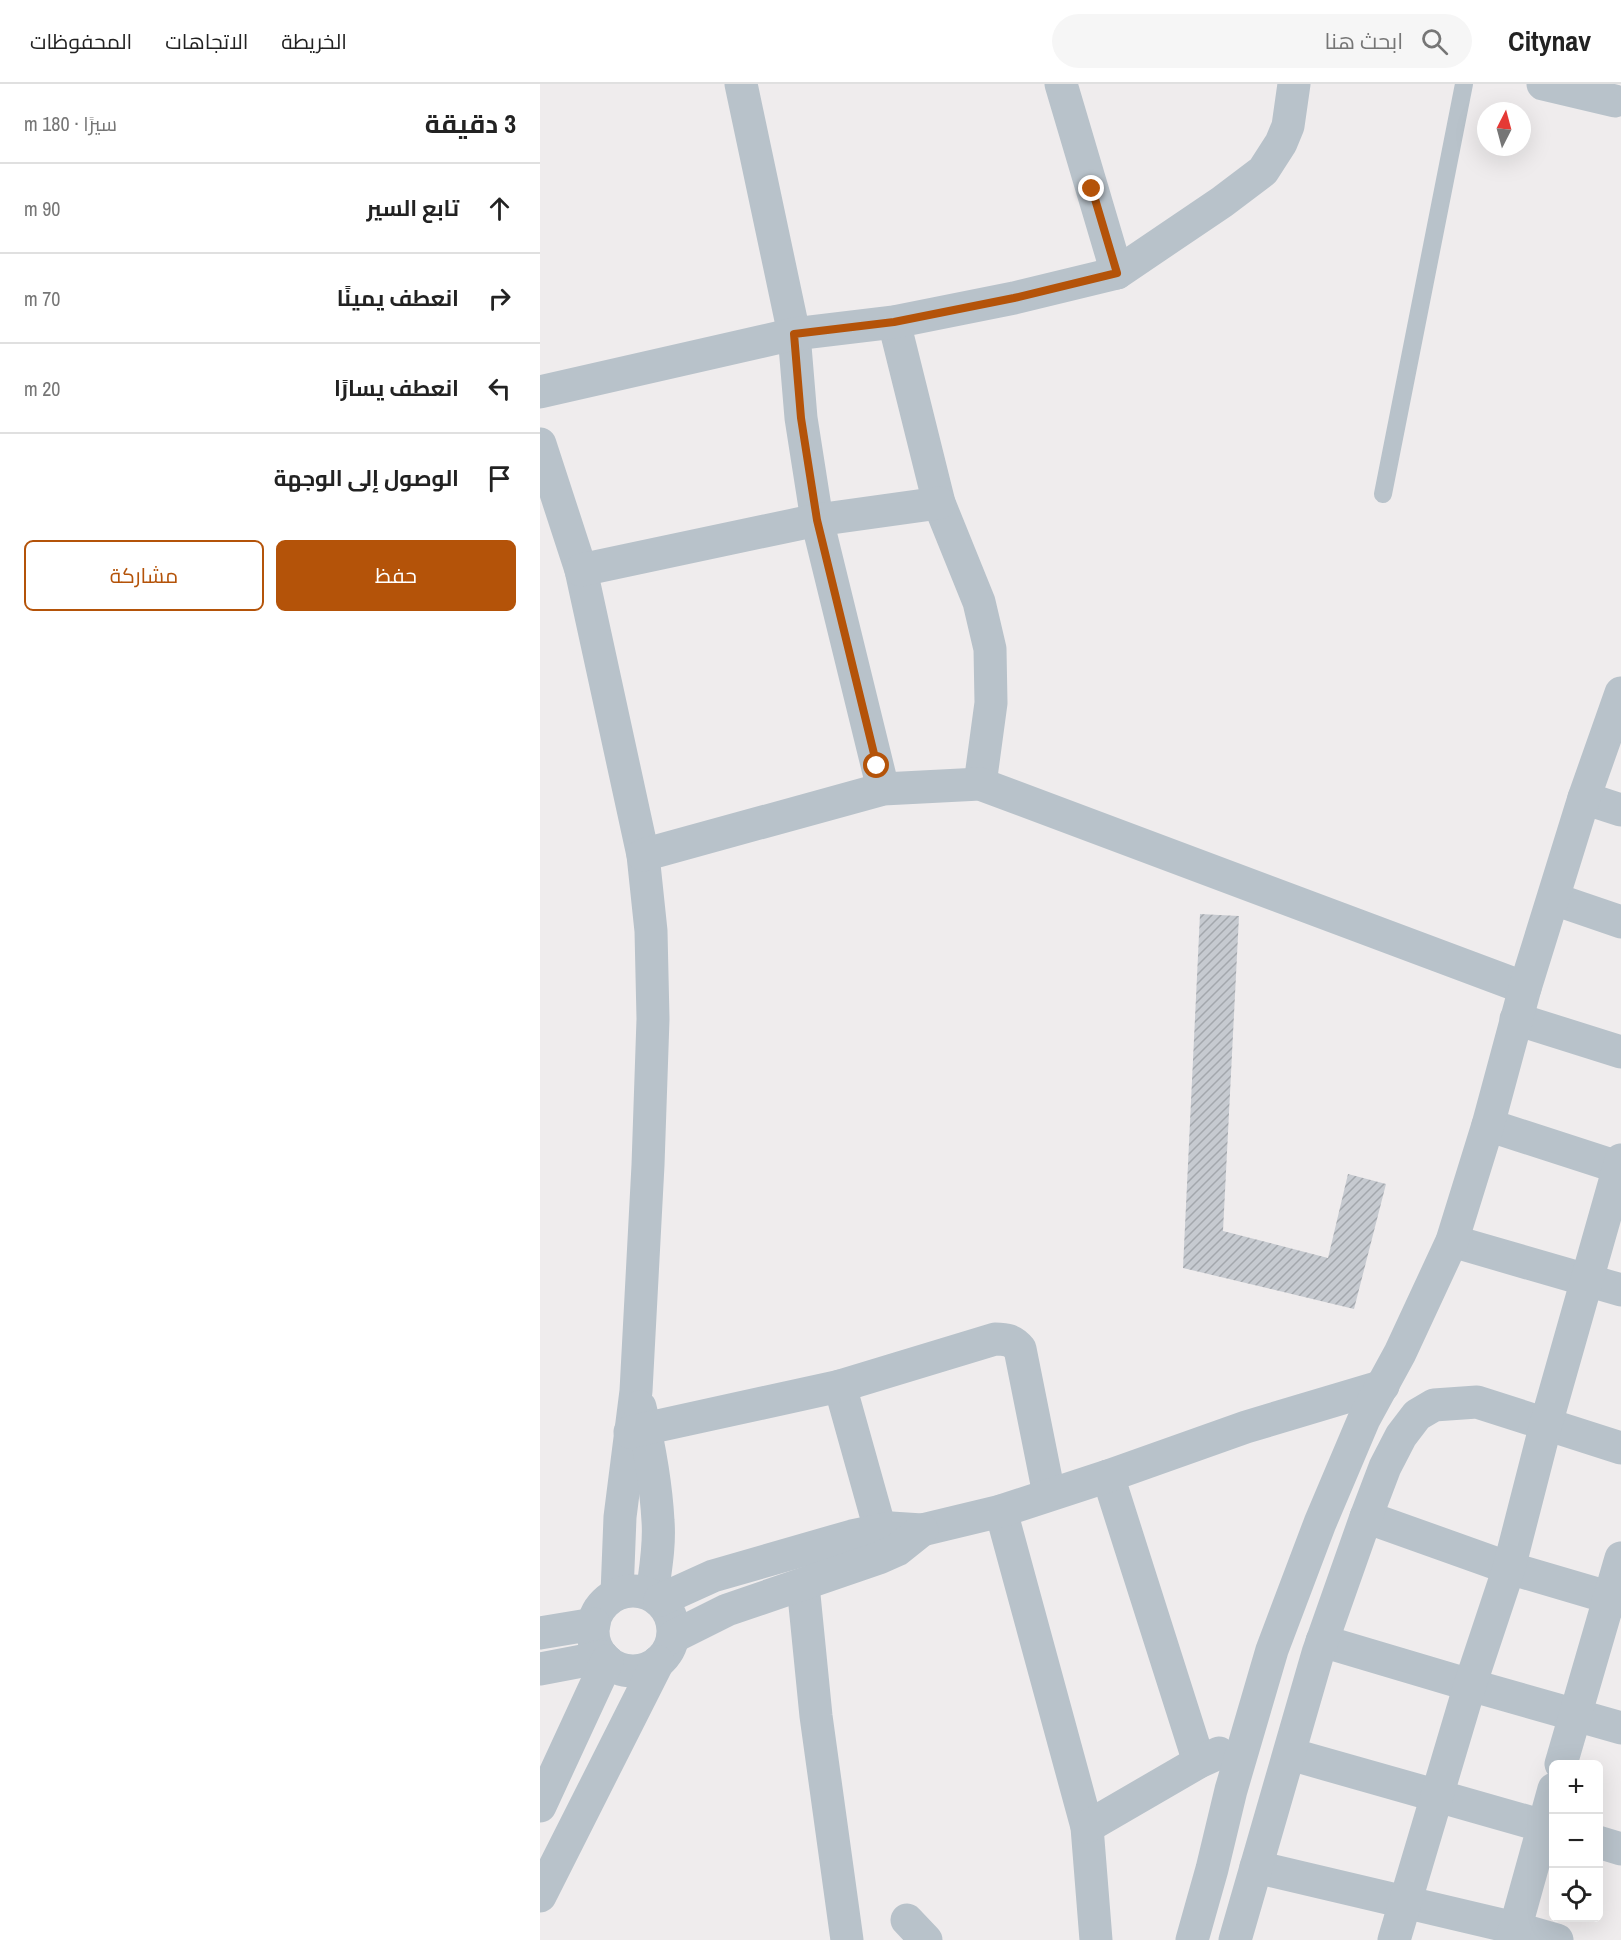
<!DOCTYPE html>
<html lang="ar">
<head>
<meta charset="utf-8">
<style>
  :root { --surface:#fff; --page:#f6f6f6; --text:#222; --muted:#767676; --line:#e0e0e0; --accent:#b45309 }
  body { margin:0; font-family:"Archivo Narrow",Cairo,sans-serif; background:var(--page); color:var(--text); direction:rtl }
  .controls { position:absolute; right:18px; bottom:18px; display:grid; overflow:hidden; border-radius:9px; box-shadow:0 6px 24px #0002 }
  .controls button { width:54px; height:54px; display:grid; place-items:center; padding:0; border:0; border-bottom:2px solid var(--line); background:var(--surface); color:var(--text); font:30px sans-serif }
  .compass { position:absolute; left:937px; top:18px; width:54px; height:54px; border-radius:50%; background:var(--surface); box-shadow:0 6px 24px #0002; rotate:6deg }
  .stop { position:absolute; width:18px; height:18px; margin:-14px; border:4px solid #b45309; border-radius:50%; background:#fff }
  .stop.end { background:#b45309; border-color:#fff; box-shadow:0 2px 6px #0008 }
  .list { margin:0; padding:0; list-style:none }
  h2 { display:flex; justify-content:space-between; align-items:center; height:78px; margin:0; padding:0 24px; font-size:26px }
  h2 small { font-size:20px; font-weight:400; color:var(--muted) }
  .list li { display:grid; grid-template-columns:39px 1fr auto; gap:18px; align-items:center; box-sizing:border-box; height:90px; padding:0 24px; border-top:2px solid var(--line) }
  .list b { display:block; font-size:22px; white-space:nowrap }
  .list em { font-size:20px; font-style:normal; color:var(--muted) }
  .actions { display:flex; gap:12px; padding:18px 24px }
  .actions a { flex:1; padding:14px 0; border:2px solid var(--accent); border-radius:9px; text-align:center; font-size:21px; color:var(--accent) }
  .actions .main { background:var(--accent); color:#fff }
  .icon { flex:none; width:33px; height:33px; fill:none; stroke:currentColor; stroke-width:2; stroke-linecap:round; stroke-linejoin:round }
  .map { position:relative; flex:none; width:1081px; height:1856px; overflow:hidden; direction:ltr }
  header { display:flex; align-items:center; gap:36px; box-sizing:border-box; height:84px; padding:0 30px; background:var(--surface); border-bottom:2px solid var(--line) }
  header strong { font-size:28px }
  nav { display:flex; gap:33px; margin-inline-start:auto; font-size:21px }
  .search { width:420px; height:54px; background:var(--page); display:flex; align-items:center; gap:15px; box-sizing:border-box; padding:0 21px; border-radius:33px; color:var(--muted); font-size:22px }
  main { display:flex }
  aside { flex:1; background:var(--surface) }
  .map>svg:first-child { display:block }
  .building { fill:url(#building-hatch) }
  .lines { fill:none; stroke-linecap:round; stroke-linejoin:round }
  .service { stroke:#b8c2ca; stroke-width:18 }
  .minor { stroke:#b8c2ca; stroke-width:33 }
  .route { stroke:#b45309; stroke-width:8 }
</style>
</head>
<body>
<header>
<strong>Citynav</strong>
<div class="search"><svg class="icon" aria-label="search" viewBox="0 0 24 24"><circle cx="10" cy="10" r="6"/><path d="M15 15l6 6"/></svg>ابحث هنا</div>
<nav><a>الخريطة</a><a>الاتجاهات</a><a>المحفوظات</a></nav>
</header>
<main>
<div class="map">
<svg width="1081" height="1856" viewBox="0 0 1081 1856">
  <defs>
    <pattern id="building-hatch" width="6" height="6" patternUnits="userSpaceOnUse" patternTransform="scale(1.5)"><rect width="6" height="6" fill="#c6cad0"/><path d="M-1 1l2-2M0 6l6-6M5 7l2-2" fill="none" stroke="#a3a7ac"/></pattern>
  </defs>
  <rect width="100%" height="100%" fill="#efeced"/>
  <polygon class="building" points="660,830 699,832 683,1147 788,1174 808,1090 846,1100 814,1225 643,1184"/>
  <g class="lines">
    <polyline class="service" points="843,410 924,0"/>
    <g class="minor">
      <polyline points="201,0 254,250 261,334 277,436 343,705"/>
      <polyline points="521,0 577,189"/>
      <polyline points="1003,0 1075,17"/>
      <polyline points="354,238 399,419 439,518 450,565 451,619 440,700"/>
      <polyline points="0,308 254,250 354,238 474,214 577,189 682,118 723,87 741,59 748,42 754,0"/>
      <polyline points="0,360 41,486 103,771 111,847 113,935 108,1081 96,1307 80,1433 77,1510"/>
      <polyline points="41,486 277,436 399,419"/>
      <polyline points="1044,714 1081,726"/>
      <polyline points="103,771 343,705 440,700 985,904"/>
      <polyline points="1014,815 1081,838"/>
      <polyline points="976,935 1081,968"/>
      <polyline points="948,1041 1081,1084"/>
      <polyline points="912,1157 1081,1206"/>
      <polyline points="300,1302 340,1445"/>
      <path d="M100,1323C109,1361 116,1399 118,1437C120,1462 115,1487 112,1511"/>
      <path d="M90,1348L300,1302L455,1255C466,1255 473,1256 480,1265L509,1410"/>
      <polyline points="568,1392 659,1678"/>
      <polyline points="461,1427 547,1743 556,1856"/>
      <polyline points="826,1433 969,1484 1081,1517"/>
      <polyline points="263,1501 276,1632 307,1856"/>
      <circle cx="93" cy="1547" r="40"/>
      <polyline points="120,1516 173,1492 312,1452 351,1444 382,1446 461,1427 568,1392 706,1343 843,1302"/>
      <polyline points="0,1549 54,1540"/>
      <polyline points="133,1553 187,1526 339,1474 357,1466 382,1446"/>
      <polyline points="782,1557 930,1601 1081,1644"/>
      <polyline points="0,1585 63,1573"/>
      <polyline points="750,1670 1014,1745"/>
      <polyline points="1021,1680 1081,1474"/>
      <polyline points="0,1722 67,1577"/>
      <polyline points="547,1743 659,1678 679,1669"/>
      <polyline points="1058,1758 1081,1765"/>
      <polyline points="716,1783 975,1844 1017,1856"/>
      <polyline points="0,1812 118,1578"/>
      <polyline points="367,1836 386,1856"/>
      <polyline points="652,1856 672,1785 691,1706 732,1566 780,1439 824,1335 860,1269 912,1157 948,1041 985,904 1044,714 1081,609"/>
      <polyline points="695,1856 778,1569 826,1433 845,1383 861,1352 877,1331 894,1321 937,1318 1081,1364"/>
      <polyline points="854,1856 930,1601 969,1484 1006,1340 1081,1076"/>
      <polyline points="972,1856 1014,1705"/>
    </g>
  </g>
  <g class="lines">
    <polyline class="route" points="337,682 277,436 261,334 254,250 354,238 474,214 577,189 552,105"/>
  </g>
</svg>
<div class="controls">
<button>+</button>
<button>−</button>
<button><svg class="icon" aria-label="locate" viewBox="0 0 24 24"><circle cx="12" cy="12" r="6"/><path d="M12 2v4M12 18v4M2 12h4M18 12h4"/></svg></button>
</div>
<svg class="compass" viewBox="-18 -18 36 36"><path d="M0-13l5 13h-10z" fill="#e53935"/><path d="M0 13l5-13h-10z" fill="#767676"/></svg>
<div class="stop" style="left:337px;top:682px"></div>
<div class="stop end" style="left:552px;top:105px"></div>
</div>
<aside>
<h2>3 دقيقة<small>سيرًا · 180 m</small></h2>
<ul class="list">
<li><svg class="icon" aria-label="ahead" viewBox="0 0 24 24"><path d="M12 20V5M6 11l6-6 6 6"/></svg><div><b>تابع السير</b></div><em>90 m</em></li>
<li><svg class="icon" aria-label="right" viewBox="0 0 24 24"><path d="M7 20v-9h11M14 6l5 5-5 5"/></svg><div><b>انعطف يمينًا</b></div><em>70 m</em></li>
<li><svg class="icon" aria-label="left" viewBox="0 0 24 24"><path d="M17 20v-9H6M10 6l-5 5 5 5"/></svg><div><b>انعطف يسارًا</b></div><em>20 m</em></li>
<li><svg class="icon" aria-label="arrive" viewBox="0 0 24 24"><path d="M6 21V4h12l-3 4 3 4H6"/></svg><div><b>الوصول إلى الوجهة</b></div></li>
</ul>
<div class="actions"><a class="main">حفظ</a><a>مشاركة</a></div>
</aside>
</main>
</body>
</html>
